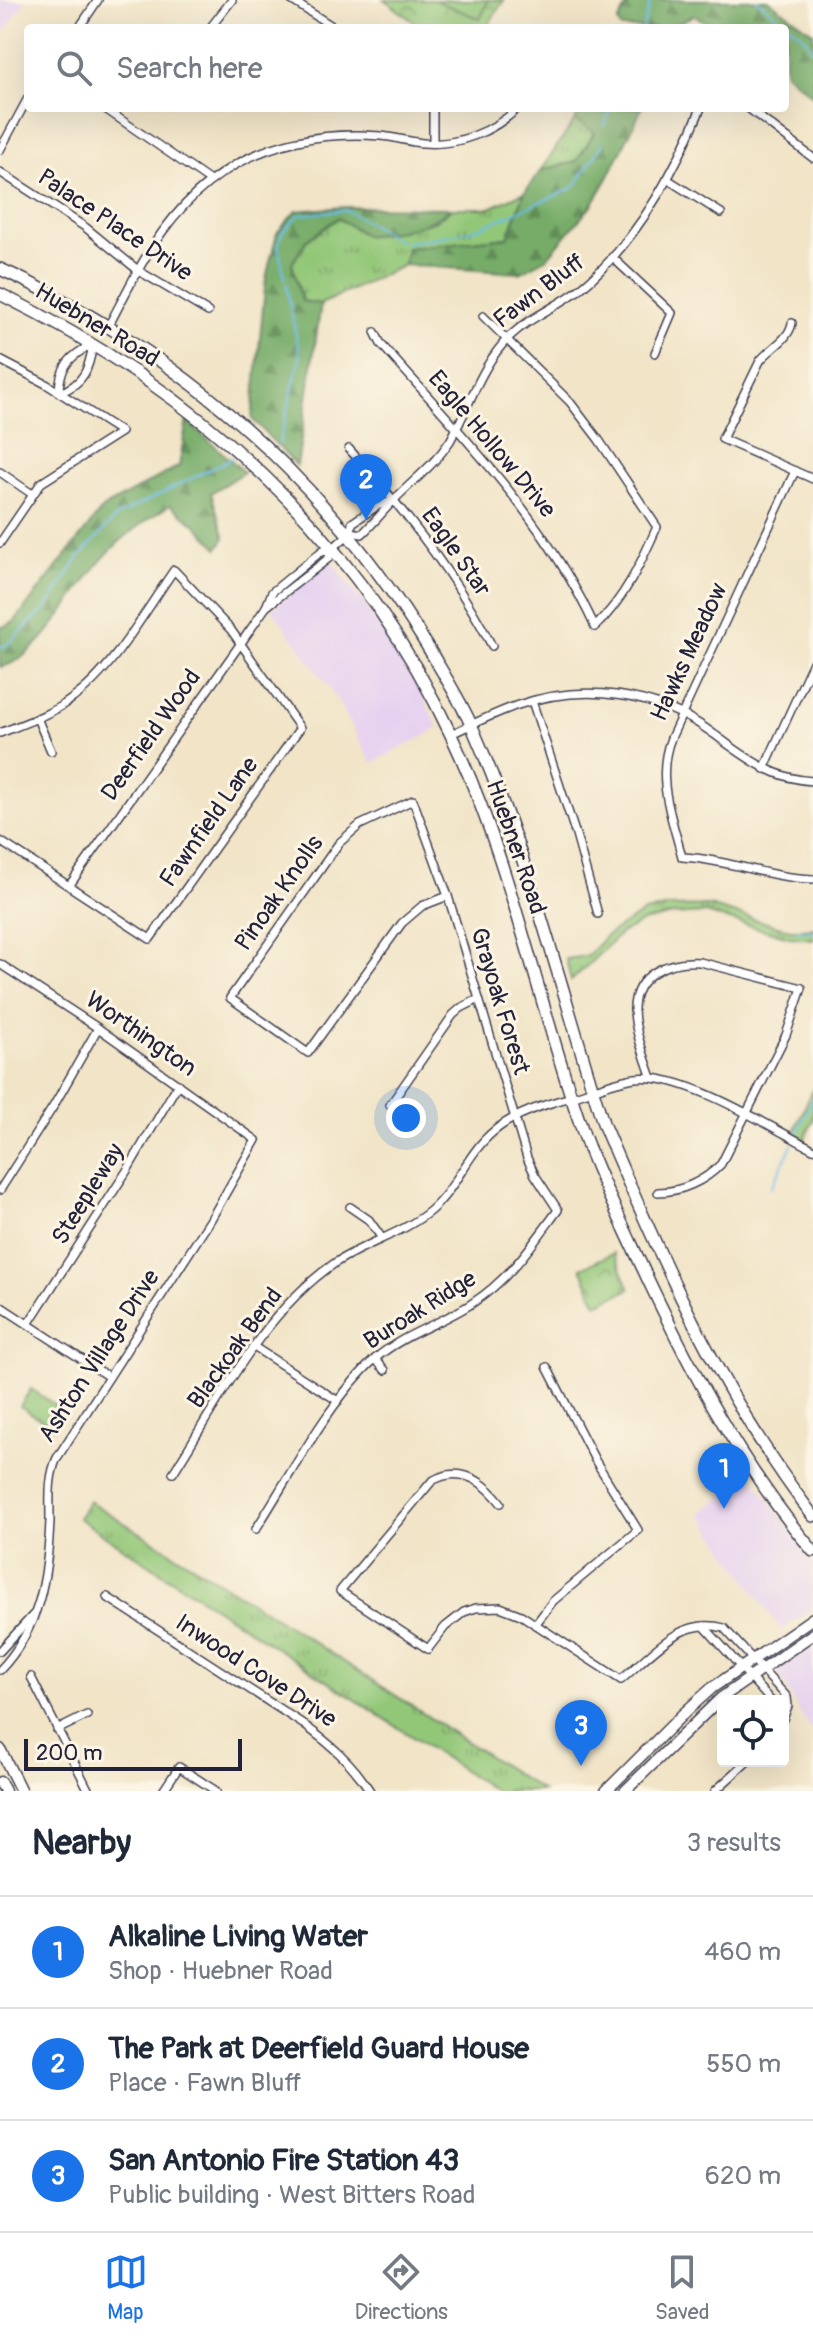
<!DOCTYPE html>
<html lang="en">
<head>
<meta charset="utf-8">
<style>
  :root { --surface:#fff; --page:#f6f6f7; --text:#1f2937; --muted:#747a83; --line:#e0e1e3; --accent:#1a73e8 }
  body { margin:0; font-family:Pangolin,sans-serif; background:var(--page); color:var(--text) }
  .controls { position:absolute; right:24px; bottom:24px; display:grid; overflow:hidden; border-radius:8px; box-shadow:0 8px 32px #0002 }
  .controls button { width:72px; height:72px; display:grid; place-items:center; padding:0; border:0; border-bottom:2px solid var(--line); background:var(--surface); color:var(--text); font:40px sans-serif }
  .scale { position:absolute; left:24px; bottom:20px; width:218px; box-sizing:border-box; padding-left:8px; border:4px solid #22223b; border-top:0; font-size:22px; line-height:28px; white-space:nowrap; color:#22223b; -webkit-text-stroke:6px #fcf5e5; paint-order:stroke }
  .you { position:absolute; left:406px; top:1118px; width:28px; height:28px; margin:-20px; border:6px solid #fff; border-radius:50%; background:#1a73e8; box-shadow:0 0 0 12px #1a73e833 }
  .badge { display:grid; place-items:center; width:52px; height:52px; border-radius:50%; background:var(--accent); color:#fff; font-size:26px; font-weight:700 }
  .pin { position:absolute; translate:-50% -66px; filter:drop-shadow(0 2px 4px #0008) }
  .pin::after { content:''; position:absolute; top:42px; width:28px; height:24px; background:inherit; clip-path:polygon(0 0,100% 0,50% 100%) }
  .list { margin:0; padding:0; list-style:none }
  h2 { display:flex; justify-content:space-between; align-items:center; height:104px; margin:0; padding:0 32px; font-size:34px }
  h2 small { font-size:26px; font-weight:400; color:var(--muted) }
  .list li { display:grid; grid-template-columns:52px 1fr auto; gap:24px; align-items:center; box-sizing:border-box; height:112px; padding:0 32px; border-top:2px solid var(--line) }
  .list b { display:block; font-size:30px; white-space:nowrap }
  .list p { margin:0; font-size:26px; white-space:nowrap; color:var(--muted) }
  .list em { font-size:26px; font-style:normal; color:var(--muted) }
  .icon { flex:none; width:44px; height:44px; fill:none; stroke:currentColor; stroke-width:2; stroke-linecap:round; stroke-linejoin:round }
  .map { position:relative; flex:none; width:813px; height:1791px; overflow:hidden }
  .search { position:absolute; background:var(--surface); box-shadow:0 8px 32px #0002; left:24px; right:24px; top:24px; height:88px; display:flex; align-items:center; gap:20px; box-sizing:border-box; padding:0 28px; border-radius:8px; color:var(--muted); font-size:30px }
  .sheet { height:440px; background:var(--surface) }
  nav { display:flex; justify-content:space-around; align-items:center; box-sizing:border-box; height:112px; border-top:2px solid var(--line); background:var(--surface); font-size:22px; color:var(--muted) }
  nav a { display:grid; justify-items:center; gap:4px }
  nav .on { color:var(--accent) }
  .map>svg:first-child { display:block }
  .built { fill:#e6d2f0 }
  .grass { fill:url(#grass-tufts); stroke:#5a745a; stroke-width:2 }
  .forest { fill:url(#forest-firs); stroke:#4c6752; stroke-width:2 }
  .park { fill:url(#park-crowns); stroke:#5a745a; stroke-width:2 }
  .pitch { fill:#93c778; stroke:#5a745a; stroke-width:2 }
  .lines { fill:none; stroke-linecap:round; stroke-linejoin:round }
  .stream { stroke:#6cbce7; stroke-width:2 }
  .street-casing { stroke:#413f50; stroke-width:10 }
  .secondary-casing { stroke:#413f50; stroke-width:13 }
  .primary-casing { stroke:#413f50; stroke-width:14 }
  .street { stroke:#fff; stroke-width:7 }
  .secondary { stroke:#fff; stroke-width:10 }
  .primary { stroke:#fff; stroke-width:11 }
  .labels { text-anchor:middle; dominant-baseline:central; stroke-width:6; stroke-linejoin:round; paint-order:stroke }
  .street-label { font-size:24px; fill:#22223b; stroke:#fcf5e5 }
</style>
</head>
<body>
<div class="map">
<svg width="813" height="1791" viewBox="0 0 813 1791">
  <defs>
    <pattern id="grass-tufts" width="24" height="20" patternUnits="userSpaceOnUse" patternTransform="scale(2)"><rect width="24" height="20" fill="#93c778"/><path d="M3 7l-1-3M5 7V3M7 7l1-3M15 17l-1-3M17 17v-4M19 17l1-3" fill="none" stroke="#78a164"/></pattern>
    <pattern id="forest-firs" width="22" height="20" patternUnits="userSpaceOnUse" patternTransform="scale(2)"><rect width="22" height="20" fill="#76ac68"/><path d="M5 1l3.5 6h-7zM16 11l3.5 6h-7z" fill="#608c57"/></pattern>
    <pattern id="park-crowns" width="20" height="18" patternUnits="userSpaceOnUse" patternTransform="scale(2)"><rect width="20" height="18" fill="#93c778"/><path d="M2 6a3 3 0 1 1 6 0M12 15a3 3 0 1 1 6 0" fill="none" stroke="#78a164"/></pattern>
  </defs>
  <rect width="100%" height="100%" fill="#fcf5e5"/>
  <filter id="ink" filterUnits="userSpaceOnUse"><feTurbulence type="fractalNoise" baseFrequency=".0125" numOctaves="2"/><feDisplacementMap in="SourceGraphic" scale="16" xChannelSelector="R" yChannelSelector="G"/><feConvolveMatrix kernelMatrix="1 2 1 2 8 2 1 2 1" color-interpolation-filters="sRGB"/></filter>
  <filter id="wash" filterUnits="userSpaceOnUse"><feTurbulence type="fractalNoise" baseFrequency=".006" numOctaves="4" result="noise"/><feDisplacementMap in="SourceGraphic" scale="32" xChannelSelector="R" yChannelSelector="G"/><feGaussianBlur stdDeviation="1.8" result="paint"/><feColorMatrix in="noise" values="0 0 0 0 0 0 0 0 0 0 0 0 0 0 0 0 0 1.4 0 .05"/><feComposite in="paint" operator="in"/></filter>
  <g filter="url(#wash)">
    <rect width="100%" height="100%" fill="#f1e4c7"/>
    <g class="built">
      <polygon points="0,0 26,0 0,39"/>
      <polygon points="331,561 374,616 411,675 439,728 372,763 337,699 272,609"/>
      <polygon points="752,1476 813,1562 813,1609 781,1630 700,1513"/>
      <polygon points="813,1645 813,1731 805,1722 776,1669"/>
    </g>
    <g class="grass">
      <polygon points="575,120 595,131 576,162 541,170"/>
      <polygon points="525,192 508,237 407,248 404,265 321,304 302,301 292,264 306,241 338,218 366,236 400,231 435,221 452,208 490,208"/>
      <polygon points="709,906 791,930 813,928 813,939 789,937 705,913 673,915 643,922 621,933 571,981 566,959 587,956 606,936 644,912 670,907"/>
      <polygon points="813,1089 813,1120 804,1141 792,1136"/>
      <polygon points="89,1501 263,1609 542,1791 495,1791 78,1518"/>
    </g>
    <g class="forest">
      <polygon points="630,0 768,0 813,32 813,96 785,73 785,28 716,28 694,15 670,28 621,28 618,22"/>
      <polygon points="582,108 642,108 608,178 592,205 546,259 520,273 404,265 407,248 508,237 525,192 541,170 576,162 595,132 575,120"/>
      <path d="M345,207L452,208C426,229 398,231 366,236L338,218L306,241L292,264L302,301L321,304L297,466L252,419L266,278L277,233L296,211Z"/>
      <path d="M187,421L244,472L211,493L225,538L218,548L194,523L170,505C147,520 124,535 106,555C79,583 39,662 0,667V628L14,622L103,508L179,466Z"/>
    </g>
    <g class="park">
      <polygon points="385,0 504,0 486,28 422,28"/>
      <polygon points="614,1253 630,1289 597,1304 581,1268"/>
    </g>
    <g class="pitch">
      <polygon points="434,0 488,0 480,19"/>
      <polygon points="31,1389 64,1411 54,1428 20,1406"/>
    </g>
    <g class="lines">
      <g class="stream">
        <polyline points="757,0 804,37 813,50"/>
        <polyline points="643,28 651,0"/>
        <polyline points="604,126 611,108"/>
        <polyline points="458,233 479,228 573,188 602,146 602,142"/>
        <polyline points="406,243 454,234"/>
        <polyline points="285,278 278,247 282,232 299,215 346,210 401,242"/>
        <polyline points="286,284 300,356 298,367"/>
        <polyline points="279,444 297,370"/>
        <polyline points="0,647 7,645 47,607 79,557 117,516 232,458"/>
        <polyline points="797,930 813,931"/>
        <polyline points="797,1134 813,1098"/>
        <polyline points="771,1188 792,1145"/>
      </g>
    </g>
  </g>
  <g filter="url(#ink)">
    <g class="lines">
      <g class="street-casing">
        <g id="street">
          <polyline points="291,0 335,28"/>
          <polyline points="79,28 98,0"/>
          <polyline points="210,28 232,0"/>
          <polyline points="104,108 210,181"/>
          <polyline points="433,108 433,143"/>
          <polyline points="748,108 813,158"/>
          <polyline points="0,150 28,98"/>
          <polyline points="0,172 85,227 139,271 208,312"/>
          <polyline points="667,179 721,213"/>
          <polyline points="612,257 672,313 655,353"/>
          <path d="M792,323C789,340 770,348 760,361L722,439L813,479"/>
          <path d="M108,327C125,295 141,261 163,231C217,157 291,129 381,136C395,137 409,142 423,143C458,146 493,132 518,108"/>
          <path d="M375,332L381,344C460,433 545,518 595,627C625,598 640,565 657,527L599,440L570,402L483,316"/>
          <path d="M93,344C89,369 84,384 59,393C59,366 71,355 93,344Z"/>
          <polyline points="0,360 46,384 121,432 41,483 0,543"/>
          <path d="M349,449C404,509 454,573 492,646"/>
          <path d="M795,471L671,738C655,778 672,818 682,857C727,859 768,878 813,879"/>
          <polyline points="0,472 32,494"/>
          <path d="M351,532L362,534C375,522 384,510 396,498C415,479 435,464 450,441C468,410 478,373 502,345C523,319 555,309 580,289C637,242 674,174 701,108"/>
          <polyline points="266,607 329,558 331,550 351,532 352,523 377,506 391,501"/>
          <polyline points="532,701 576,835 598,914"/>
          <polyline points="37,718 51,751"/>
          <path d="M0,733C25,723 52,714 73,698C112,671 146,610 174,570L231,630L300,728L150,939L0,841"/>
          <path d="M451,734C473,724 495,713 518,705C582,683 656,692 711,732C743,755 771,779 813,781"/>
          <polyline points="764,769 813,662"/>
          <polyline points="69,886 241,643 266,607 272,592 323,550 330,552"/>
          <path d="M0,964L98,1028L256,1140L211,1219L57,1458C48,1477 50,1499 50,1520C48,1576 40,1628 0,1670"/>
          <path d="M652,1078C645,1057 635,1033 634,1011C633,974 669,960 700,962L802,988L786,1035L721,1164C705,1181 681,1192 658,1192"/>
          <polyline points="390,1105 453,1015 461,1008 479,999"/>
          <polyline points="0,1190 53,1107 98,1028"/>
          <polyline points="350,1207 369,1220 381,1237"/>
          <polyline points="0,1306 109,1377"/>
          <polyline points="28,1324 128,1169 178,1084"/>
          <polyline points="254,1347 338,1401"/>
          <polyline points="375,1359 385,1370"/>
          <path d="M173,1473C219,1401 263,1312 335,1263C365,1243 402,1234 430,1211C457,1188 467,1153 494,1131C514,1114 546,1104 571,1097C592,1091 613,1081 635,1078C684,1072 768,1126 813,1149"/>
          <path d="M501,1503C483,1480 460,1465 432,1481L340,1591L428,1649L445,1627L464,1612L476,1608L500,1607L521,1615L621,1680C652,1654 680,1616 724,1628L787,1697L788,1706L783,1719"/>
          <path d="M256,1529C290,1476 330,1399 376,1358C404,1334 440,1324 471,1304C509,1280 532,1245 558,1210L535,1175L527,1158L448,896L413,800L360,825L339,843L230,998L308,1053L402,923L422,906L448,896"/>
          <path d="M107,1597L303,1724C330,1744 352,1762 370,1791"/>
          <polyline points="535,1625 553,1601 638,1530 595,1460 547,1367"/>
          <polyline points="704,1626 771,1701"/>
          <polyline points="0,1651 33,1615"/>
          <polyline points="31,1677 89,1791"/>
          <polyline points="57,1730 87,1715"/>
          <polyline points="163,1791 179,1767 216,1791"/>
          <polyline points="715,1791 748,1761"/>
        </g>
      </g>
      <g class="secondary-casing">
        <g id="secondary">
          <polyline points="0,1749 21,1791"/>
          <polyline points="0,1782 5,1791"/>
          <polyline points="606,1791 683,1714 712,1688 813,1618"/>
          <polyline points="625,1791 721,1698 813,1634"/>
        </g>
      </g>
      <g class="primary-casing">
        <g id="primary">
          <path d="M0,269C37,285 72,305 107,326C240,407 349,517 429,649C444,675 461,701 473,729C529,857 562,993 604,1126C663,1264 721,1396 813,1516"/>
          <path d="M0,294C195,390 358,535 451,735C511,861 537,1000 583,1132C596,1171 615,1208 632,1245C682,1354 735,1459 813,1551"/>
        </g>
      </g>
      <use href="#street" class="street"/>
      <use href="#secondary" class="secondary"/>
      <use href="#primary" class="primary"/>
    </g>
  </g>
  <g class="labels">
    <g class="street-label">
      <text transform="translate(115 225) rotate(34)">Palace Place Drive</text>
      <text transform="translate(539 291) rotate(-37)">Fawn Bluff</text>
      <text transform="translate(97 325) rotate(31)">Huebner Road</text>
      <text transform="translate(492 444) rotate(50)">Eagle Hollow Drive</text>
      <text transform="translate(456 552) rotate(55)">Eagle Star</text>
      <text transform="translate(689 652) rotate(-65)">Hawks Meadow</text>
      <text transform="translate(151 735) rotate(-55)">Deerfield Wood</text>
      <text transform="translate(209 822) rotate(-55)">Fawnfield Lane</text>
      <text transform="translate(516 847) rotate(71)">Huebner Road</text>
      <text transform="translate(279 893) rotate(-55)">Pinoak Knolls</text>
      <text transform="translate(500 1001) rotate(73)">Grayoak Forest</text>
      <text transform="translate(141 1034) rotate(35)">Worthington</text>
      <text transform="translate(88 1194) rotate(-58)">Steepleway</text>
      <text transform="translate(420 1310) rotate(-32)">Buroak Ridge</text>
      <text transform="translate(235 1348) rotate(-54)">Blackoak Bend</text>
      <text transform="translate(99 1356) rotate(-57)">Ashton Village Drive</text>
      <text transform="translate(256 1671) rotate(33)">Inwood Cove Drive</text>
    </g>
  </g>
</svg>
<div class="controls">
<button><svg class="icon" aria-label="locate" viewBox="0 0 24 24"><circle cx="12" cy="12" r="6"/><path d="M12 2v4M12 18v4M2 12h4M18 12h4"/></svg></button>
</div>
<div class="scale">200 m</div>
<div class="you"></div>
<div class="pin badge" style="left:724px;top:1509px">1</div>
<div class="pin badge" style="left:366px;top:520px">2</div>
<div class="pin badge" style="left:581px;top:1766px">3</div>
<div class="search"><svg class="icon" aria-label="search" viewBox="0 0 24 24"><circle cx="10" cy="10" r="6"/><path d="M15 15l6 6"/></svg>Search here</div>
</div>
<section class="sheet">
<h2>Nearby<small>3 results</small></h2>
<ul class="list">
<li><span class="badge">1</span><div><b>Alkaline Living Water</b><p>Shop · Huebner Road</p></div><em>460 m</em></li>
<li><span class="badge">2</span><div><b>The Park at Deerfield Guard House</b><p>Place · Fawn Bluff</p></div><em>550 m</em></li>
<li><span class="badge">3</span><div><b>San Antonio Fire Station 43</b><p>Public building · West Bitters Road</p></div><em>620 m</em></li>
</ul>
</section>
<nav>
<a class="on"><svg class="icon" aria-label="map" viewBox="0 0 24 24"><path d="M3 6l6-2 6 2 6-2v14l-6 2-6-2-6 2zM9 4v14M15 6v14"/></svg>Map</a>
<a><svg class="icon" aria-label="directions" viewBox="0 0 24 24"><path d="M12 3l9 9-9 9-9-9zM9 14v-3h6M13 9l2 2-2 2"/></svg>Directions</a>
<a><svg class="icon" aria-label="saved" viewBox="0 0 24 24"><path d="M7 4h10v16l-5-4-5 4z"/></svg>Saved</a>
</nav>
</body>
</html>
